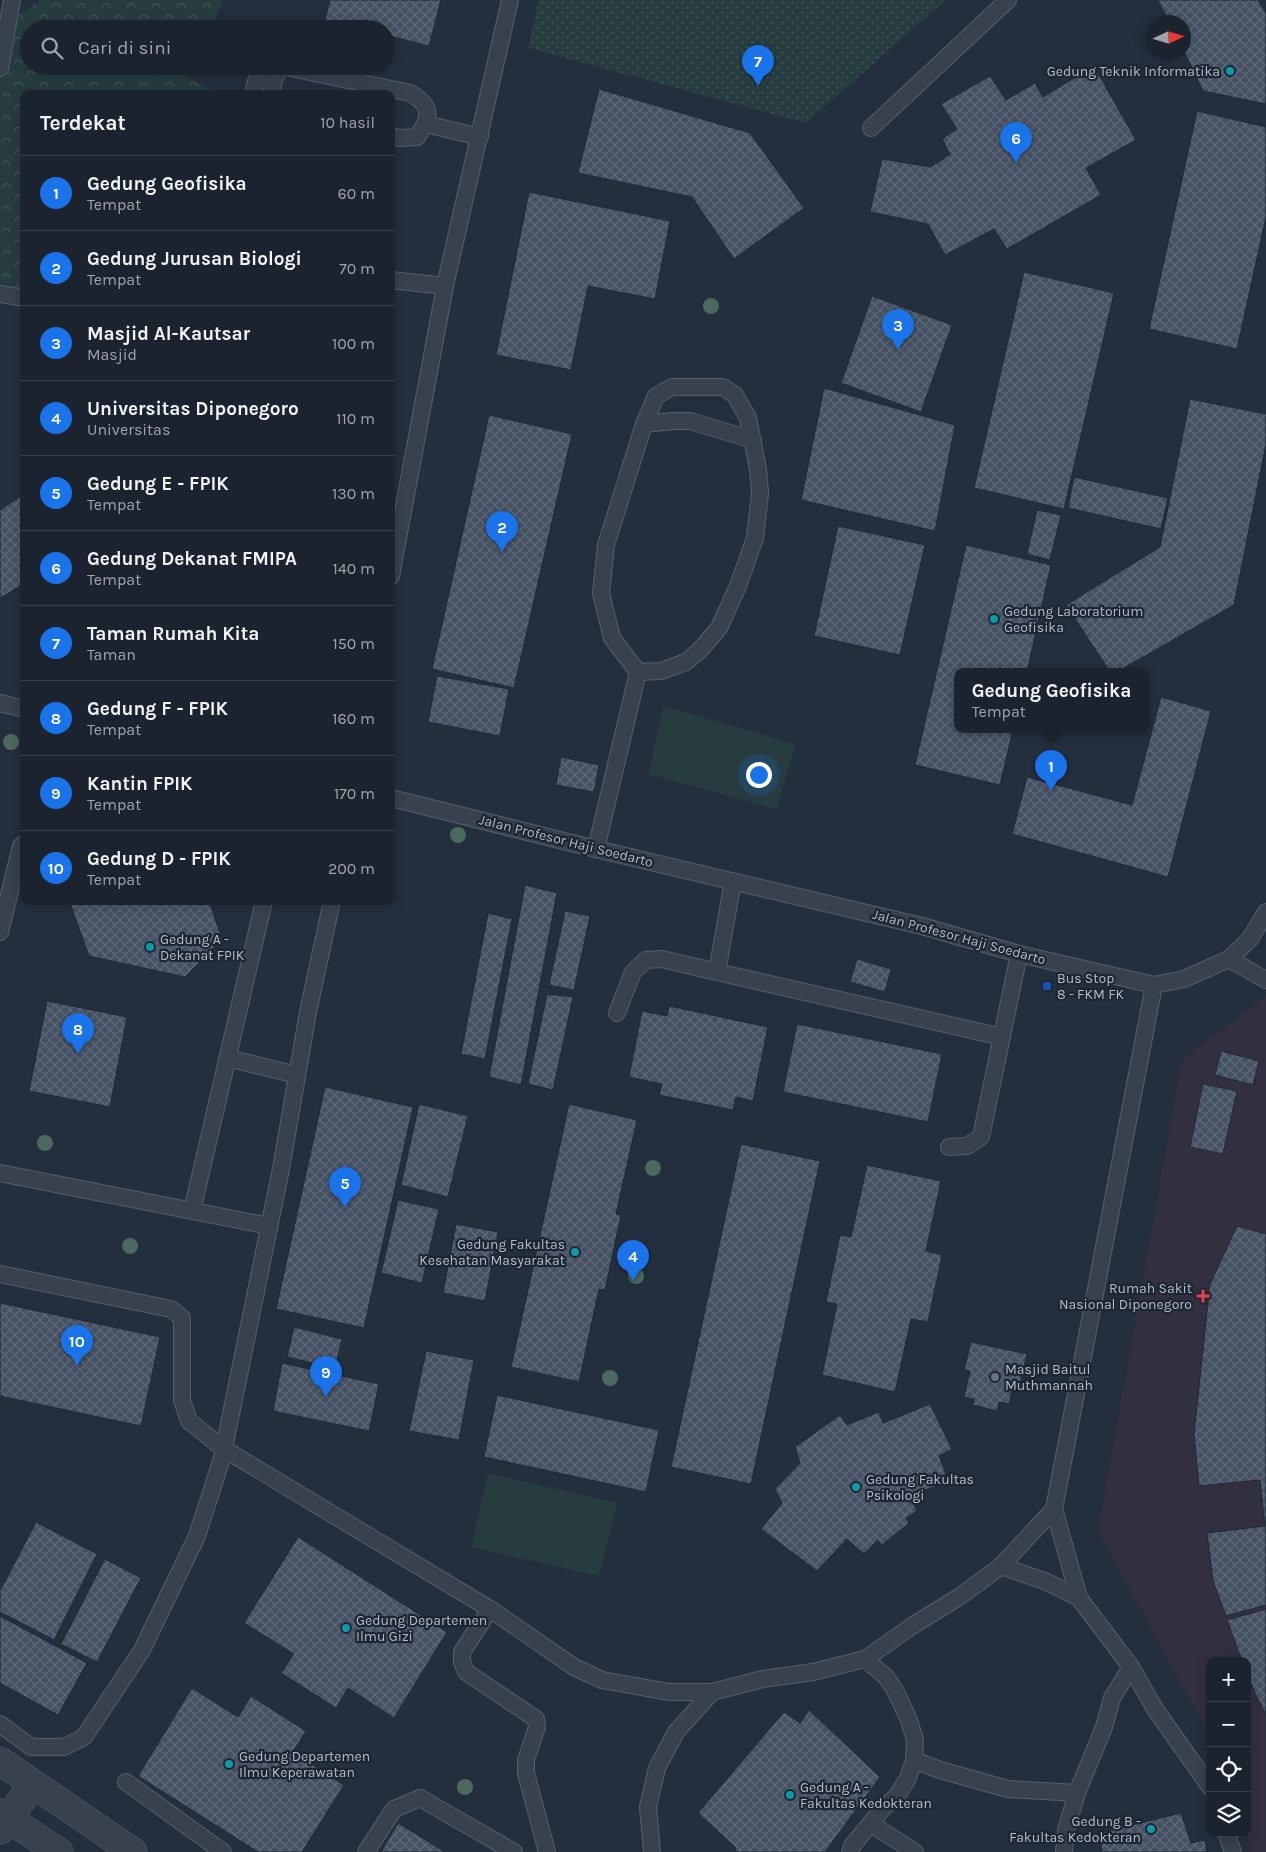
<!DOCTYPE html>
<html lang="id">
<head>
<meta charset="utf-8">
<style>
  :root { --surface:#1b232e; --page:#282f3a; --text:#f1f3f6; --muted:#a0a4aa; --line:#39404a; --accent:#1a73e8 }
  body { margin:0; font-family:Karla,sans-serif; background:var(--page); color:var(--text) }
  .controls { position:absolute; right:15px; bottom:15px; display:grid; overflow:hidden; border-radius:10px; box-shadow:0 2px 12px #0003 }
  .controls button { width:45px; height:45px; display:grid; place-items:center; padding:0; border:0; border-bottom:1px solid var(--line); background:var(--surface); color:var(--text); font:25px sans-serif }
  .compass { position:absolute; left:1146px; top:15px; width:45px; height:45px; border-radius:50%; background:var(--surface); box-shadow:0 2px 12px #0003; rotate:86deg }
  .you { position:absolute; left:758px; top:774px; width:18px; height:18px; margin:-12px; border:4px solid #fff; border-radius:50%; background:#1a73e8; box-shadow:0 0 0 8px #1a73e833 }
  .badge { display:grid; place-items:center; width:32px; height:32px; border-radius:50%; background:var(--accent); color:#fff; font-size:16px; font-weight:700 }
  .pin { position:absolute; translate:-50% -41px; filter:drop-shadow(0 1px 2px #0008) }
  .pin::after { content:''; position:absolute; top:26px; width:18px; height:15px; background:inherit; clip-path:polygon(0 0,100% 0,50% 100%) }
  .popup { position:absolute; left:954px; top:668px; width:195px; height:65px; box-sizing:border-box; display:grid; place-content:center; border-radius:10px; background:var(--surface); filter:drop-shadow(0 1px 4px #0005); font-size:16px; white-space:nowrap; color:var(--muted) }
  .popup b { font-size:19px; color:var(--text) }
  .popup::after { content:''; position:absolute; left:50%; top:100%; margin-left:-10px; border:10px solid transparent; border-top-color:var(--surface) }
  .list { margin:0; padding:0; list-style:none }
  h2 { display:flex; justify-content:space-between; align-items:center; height:65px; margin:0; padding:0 20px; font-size:21px }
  h2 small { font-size:16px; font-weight:400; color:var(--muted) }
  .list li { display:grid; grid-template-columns:32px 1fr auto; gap:15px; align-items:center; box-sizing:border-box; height:75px; padding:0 20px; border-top:1px solid var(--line) }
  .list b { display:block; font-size:19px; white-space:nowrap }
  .list p { margin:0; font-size:16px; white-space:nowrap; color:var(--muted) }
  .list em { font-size:16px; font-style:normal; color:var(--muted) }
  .icon { flex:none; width:28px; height:28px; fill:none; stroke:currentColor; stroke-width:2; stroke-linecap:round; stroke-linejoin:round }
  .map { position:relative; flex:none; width:1266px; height:1852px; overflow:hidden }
  .search { position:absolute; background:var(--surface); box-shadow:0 2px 12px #0003; left:20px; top:20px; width:375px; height:55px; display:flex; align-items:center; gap:12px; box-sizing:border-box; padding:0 18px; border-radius:28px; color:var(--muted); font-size:19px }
  .panel { position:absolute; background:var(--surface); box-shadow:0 2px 12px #0003; left:20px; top:90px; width:375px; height:815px; border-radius:10px }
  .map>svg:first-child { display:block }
  .medical { fill:#32303f }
  .grass { fill:#263c3f }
  .forest { fill:url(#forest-crowns) }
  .park { fill:url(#park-dots) }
  .building { fill:url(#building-cross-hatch); stroke:#1f2835 }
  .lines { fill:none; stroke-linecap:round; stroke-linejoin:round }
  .service-casing { stroke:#565f6c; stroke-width:18 }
  .minor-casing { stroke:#565f6c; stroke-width:29 }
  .tertiary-casing { stroke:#565f6c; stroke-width:29 }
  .service { stroke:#38414e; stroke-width:16 }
  .minor { stroke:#38414e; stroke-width:28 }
  .tertiary { stroke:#38414e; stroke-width:28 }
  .tree { fill:#4b6a5d }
  .culture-dot { fill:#0f9aa8; stroke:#1d2633; stroke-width:2 }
  .transit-dot { fill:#1a4fb4; stroke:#1d2633; stroke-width:2 }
  .health-dot { fill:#e0444e; stroke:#1d2633; stroke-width:2 }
  .worship-dot { fill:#6b7280; stroke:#1d2633; stroke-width:2 }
  .labels { text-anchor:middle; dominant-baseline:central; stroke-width:4.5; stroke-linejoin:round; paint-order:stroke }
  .poi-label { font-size:14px; fill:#b4bcc9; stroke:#1d2633; text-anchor:start }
  .street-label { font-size:14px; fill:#b4bcc9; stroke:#1d2633 }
</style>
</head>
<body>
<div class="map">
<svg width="1266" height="1852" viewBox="0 0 1266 1852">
  <defs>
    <pattern id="forest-crowns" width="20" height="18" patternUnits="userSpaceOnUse" patternTransform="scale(1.25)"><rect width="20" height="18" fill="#263c3f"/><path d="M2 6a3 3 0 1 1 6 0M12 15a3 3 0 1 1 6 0" fill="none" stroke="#435659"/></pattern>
    <pattern id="park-dots" width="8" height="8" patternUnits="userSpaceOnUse" patternTransform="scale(1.25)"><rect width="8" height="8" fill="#263c3f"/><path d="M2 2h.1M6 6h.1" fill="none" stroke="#435659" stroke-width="1.8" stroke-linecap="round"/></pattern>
    <pattern id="building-cross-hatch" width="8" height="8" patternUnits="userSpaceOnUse" patternTransform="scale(1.25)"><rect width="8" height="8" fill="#455162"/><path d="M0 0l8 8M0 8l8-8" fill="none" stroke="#5d6877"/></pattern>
  </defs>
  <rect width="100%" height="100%" fill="#242f3e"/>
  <polygon class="medical" points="1266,997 1266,1852 1252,1852 1246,1833 1247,1661 1210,1661 1210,1736 1098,1531 1182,1060"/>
  <g class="grass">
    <polygon points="663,706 795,744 777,809 649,774"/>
    <polygon points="488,1473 617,1503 599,1576 471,1547"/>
  </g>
  <polygon class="forest" points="40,0 223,0 210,29 29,29 29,66 193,66 188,78 219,94 24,94 24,294 0,290 0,29"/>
  <polygon class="park" points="539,0 946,0 806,123 528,48"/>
  <g class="building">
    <polygon points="330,0 441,0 429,46 386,35 386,29 360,29 325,20"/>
    <polygon points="1158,0 1258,0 1266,13 1266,104 1203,91 1184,51 1184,22 1169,22"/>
    <polygon points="1094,66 1136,140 1086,168 1101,195 1007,249 994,229 945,255 928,224 870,212 882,159 931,167 950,154 942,139 957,129 941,104 990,76 1006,100 1035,83 1043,97"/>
    <polygon points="599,89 750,133 804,208 734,259 692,197 578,173"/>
    <polygon points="1197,111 1266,127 1266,217 1237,349 1149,329"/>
    <polygon points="529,192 670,221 655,299 588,286 571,370 496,355"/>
    <polygon points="1024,272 1114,293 1064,509 974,488"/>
    <polygon points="872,296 952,325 921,412 841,383"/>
    <polygon points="824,388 955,425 935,531 801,500"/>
    <polygon points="1190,399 1266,414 1266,444 1234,605 1117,672 1110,672 1066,605 1160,547"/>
    <polygon points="489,415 572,434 514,688 432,669"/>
    <polygon points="1074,477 1168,498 1161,529 1068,508"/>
    <polygon points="24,494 24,584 0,598 0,510"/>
    <polygon points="1037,510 1061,515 1050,560 1027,554"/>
    <polygon points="838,526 925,545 900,655 814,636"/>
    <polygon points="966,545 1051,565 1027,672 957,672 957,730 1013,730 1000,785 915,765"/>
    <polygon points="437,676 509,689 500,736 428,722"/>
    <polygon points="1161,697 1211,711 1168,877 1012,834 1027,777 1132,805"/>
    <polygon points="561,757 599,765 594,792 556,785"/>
    <polygon points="525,885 557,893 521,1085 489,1077"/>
    <polygon points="76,901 209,901 222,939 185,977 89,956 71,906"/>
    <polygon points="565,911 590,916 574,990 549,985"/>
    <polygon points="488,913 512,919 485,1059 461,1054"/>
    <polygon points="857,959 891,969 885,992 850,982"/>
    <polygon points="547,994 573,997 553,1090 528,1084"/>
    <polygon points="47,1001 127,1017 110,1107 29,1091"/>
    <polygon points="669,1006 768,1027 753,1101 736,1097 733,1110 659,1095 662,1084 629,1077 642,1011 667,1016"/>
    <polygon points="797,1024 942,1054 928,1122 783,1092"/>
    <polygon points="1221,1051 1259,1061 1253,1085 1215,1075"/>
    <polygon points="1203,1084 1237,1091 1223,1154 1190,1147"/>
    <polygon points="325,1087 413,1107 364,1328 276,1309"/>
    <polygon points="419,1104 468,1116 448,1197 401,1185"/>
    <polygon points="569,1104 637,1120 616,1214 621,1215 605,1290 599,1289 579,1382 511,1367"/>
    <polygon points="741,1144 820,1161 751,1484 671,1467"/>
    <polygon points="867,1165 941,1181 926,1251 942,1255 928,1322 911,1319 895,1392 822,1375 837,1304 826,1302 840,1235 851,1237"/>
    <polygon points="398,1200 439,1209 422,1283 381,1273"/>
    <polygon points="456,1224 498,1232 485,1301 443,1293"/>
    <polygon points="1237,1226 1266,1234 1266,1605 1226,1616 1213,1581 1207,1533 1265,1526 1260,1480 1199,1486 1194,1434 1210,1284"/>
    <polygon points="0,1303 160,1337 141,1426 0,1396"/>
    <polygon points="294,1327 342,1339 335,1368 287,1357"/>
    <polygon points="971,1342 1027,1354 1020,1384 1014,1382 1009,1404 999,1402 997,1411 973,1405 974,1399 964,1397 970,1371 964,1370"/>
    <polygon points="426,1351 474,1360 459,1440 409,1431"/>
    <polygon points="282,1363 379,1384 369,1431 273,1411"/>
    <polygon points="497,1395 659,1430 646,1492 484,1457"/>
    <polygon points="930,1404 952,1449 939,1456 946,1474 941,1477 943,1484 910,1495 917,1511 906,1518 909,1523 882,1545 878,1540 864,1554 847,1539 817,1571 761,1529 782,1503 775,1489 800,1463 795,1447 840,1415 847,1425 879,1412 883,1423"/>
    <polygon points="36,1522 97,1554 54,1640 0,1612 0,1591"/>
    <polygon points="298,1537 447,1632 394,1718 348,1688 336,1708 281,1673 294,1654 244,1623"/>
    <polygon points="105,1559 141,1578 97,1662 61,1644"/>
    <polygon points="1266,1609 1266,1715 1255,1693 1247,1674 1247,1661 1242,1661 1227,1620"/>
    <polygon points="0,1616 87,1663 58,1715 0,1683"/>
    <polygon points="192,1688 238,1717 251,1696 306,1731 293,1752 344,1785 302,1852 258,1852 138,1776"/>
    <polygon points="809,1710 880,1777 825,1852 735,1852 736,1848 698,1813 784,1712 800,1723"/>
    <polygon points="1181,1813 1191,1843 1205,1840 1207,1852 1102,1852 1099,1833"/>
    <polygon points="398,1823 445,1852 381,1852"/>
  </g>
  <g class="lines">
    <g class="service-casing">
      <g id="service">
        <polyline points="0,68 12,0"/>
        <polyline points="253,94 256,81 265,80 273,83"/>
        <path d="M272,94L273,83L279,68L286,67L410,93C433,106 431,117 417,137L400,138L391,136"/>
        <polyline points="426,124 480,137"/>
        <polyline points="871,128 1008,0"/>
        <polyline points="391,280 445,286"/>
        <polyline points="0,294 24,298"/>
        <polyline points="391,576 445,286 510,0"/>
        <polyline points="638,672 661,671 686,662 700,650 719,628 738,586 755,538 760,493 758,469 748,418 735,395 723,387 672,387 656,396 644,424"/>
        <polyline points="0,703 24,709"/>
        <polyline points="391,798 596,849 922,926 1019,954 1154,985 1184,979 1229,959 1250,939 1266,912"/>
        <polyline points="596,849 638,672 612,638 601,593 606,545 644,424 673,421 690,421 753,440"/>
        <polyline points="733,881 717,972 1002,1037"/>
        <polyline points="0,932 21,846 24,844"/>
        <polyline points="1229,959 1266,980"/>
        <polyline points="1154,985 1054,1509 1079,1598 1131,1667 1155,1709 1210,1787"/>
        <polyline points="617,1013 633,972 646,960 662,959 717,972"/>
        <polyline points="228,1058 297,1075"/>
        <polyline points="949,1147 967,1146 981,1137 1019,954"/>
        <polyline points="0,1173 269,1226"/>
        <polyline points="192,1211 264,901"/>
        <polyline points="0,1274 171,1309 182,1318 182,1400 189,1421 224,1449 490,1609 574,1667 602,1680 669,1692 712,1692"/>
        <polyline points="1001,1566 1047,1582 1079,1598"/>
        <polyline points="490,1609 462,1652 462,1662 466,1672 536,1719 537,1727 526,1760 526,1773 547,1852"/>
        <polyline points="0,1724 31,1747 64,1747 84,1737 142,1650 197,1536 222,1458 281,1169 308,1012 332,901"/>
        <polyline points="914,1760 940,1770 1008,1789 1077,1793"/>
        <polyline points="126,1782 223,1852"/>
        <polyline points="871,1824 915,1852"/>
        <polyline points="1226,1833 1233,1852"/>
        <polyline points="366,1852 394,1809 420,1798 514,1852"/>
        <polyline points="652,1852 648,1807 657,1768 676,1732 712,1692 763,1679 813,1672 865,1659 915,1624 959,1597 1001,1566 1054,1509"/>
        <polyline points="850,1852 852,1846 883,1808 897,1796 908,1778 914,1760 915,1740 909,1720 895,1690 886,1677 865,1659"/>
        <polyline points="1064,1852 1066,1830 1077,1793 1104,1727 1112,1698 1131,1667"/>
      </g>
    </g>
    <g class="minor-casing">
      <polyline id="minor" points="0,1830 33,1784"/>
    </g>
    <g class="tertiary-casing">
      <g id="tertiary">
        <polyline points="0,1761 133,1852"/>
        <polyline points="0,1813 59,1852"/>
      </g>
    </g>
    <use href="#service" class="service"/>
    <use href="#minor" class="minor"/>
    <use href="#tertiary" class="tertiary"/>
  </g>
  <g class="tree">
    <circle cx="711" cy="306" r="8"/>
    <circle cx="11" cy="742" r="8"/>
    <circle cx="458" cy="835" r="8"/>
    <circle cx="45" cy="1143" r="8"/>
    <circle cx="653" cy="1168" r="8"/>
    <circle cx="130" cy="1246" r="8"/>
    <circle cx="636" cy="1276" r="8"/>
    <circle cx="610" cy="1378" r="8"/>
    <circle cx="465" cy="1787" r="8"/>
  </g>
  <g class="culture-dot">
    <circle cx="1230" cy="71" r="5"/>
    <circle cx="994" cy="619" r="5"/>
    <circle cx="150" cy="947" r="5"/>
    <circle cx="575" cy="1252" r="5"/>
    <circle cx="856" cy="1487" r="5"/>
    <circle cx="346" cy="1628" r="5"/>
    <circle cx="229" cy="1764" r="5"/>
    <circle cx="790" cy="1795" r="5"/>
    <circle cx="1151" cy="1829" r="5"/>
  </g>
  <rect class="transit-dot" x="1042" y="981" width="10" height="10" rx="2.5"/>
  <path class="health-dot" d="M1200.5 1288.5h5v5h5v5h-5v5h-5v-5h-5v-5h5z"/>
  <circle class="worship-dot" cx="995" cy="1377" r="5"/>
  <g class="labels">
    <g class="poi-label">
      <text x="1220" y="71" text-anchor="end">Gedung Teknik Informatika</text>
      <text x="1004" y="611">Gedung Laboratorium<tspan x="1004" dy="16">Geofisika</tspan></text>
      <text x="160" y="939">Gedung A -<tspan x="160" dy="16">Dekanat FPIK</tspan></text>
      <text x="1057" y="978">Bus Stop<tspan x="1057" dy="16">8 - FKM FK</tspan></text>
      <text x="565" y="1244" text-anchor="end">Gedung Fakultas<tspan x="565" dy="16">Kesehatan Masyarakat</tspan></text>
      <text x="1192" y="1288" text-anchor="end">Rumah Sakit<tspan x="1192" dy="16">Nasional Diponegoro</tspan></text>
      <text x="1005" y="1369">Masjid Baitul<tspan x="1005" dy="16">Muthmannah</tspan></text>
      <text x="866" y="1479">Gedung Fakultas<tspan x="866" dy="16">Psikologi</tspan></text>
      <text x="356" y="1620">Gedung Departemen<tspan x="356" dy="16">Ilmu Gizi</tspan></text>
      <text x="239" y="1756">Gedung Departemen<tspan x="239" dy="16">Ilmu Keperawatan</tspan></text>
      <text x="800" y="1787">Gedung A -<tspan x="800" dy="16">Fakultas Kedokteran</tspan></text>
      <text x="1141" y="1821" text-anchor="end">Gedung B -<tspan x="1141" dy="16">Fakultas Kedokteran</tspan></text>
    </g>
    <g class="street-label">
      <text transform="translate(566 841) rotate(14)">Jalan Profesor Haji Soedarto</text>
      <text transform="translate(959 937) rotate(15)">Jalan Profesor Haji Soedarto</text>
    </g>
  </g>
</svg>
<div class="controls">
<button>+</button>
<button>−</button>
<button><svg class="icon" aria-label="locate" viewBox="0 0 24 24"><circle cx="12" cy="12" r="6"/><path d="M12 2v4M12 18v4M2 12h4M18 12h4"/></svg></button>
<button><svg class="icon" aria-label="layers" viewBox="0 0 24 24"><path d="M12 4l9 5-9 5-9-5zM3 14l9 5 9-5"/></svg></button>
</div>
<svg class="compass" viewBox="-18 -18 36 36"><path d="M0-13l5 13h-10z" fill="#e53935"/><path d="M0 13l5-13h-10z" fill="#a0a4aa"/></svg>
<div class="you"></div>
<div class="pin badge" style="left:1051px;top:791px">1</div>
<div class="popup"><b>Gedung Geofisika</b>Tempat</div>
<div class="pin badge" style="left:502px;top:552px">2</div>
<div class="pin badge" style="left:898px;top:350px">3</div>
<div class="pin badge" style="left:633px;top:1281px">4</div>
<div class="pin badge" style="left:345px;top:1208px">5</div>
<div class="pin badge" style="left:1016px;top:163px">6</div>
<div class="pin badge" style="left:758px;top:86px">7</div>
<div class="pin badge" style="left:78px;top:1054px">8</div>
<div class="pin badge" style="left:326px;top:1397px">9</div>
<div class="pin badge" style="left:77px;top:1366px">10</div>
<div class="search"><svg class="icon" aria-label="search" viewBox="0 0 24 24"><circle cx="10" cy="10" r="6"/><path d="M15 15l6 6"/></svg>Cari di sini</div>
<section class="panel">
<h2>Terdekat<small>10 hasil</small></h2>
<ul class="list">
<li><span class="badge">1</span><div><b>Gedung Geofisika</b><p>Tempat</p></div><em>60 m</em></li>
<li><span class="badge">2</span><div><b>Gedung Jurusan Biologi</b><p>Tempat</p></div><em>70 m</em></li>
<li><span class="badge">3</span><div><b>Masjid Al-Kautsar</b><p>Masjid</p></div><em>100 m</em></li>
<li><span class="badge">4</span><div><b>Universitas Diponegoro</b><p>Universitas</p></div><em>110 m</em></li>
<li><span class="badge">5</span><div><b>Gedung E - FPIK</b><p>Tempat</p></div><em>130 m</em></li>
<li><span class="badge">6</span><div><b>Gedung Dekanat FMIPA</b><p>Tempat</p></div><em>140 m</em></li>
<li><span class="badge">7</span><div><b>Taman Rumah Kita</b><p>Taman</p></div><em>150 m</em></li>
<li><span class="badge">8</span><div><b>Gedung F - FPIK</b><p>Tempat</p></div><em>160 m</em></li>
<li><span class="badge">9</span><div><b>Kantin FPIK</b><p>Tempat</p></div><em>170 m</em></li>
<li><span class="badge">10</span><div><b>Gedung D - FPIK</b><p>Tempat</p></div><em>200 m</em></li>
</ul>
</section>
</div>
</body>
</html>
